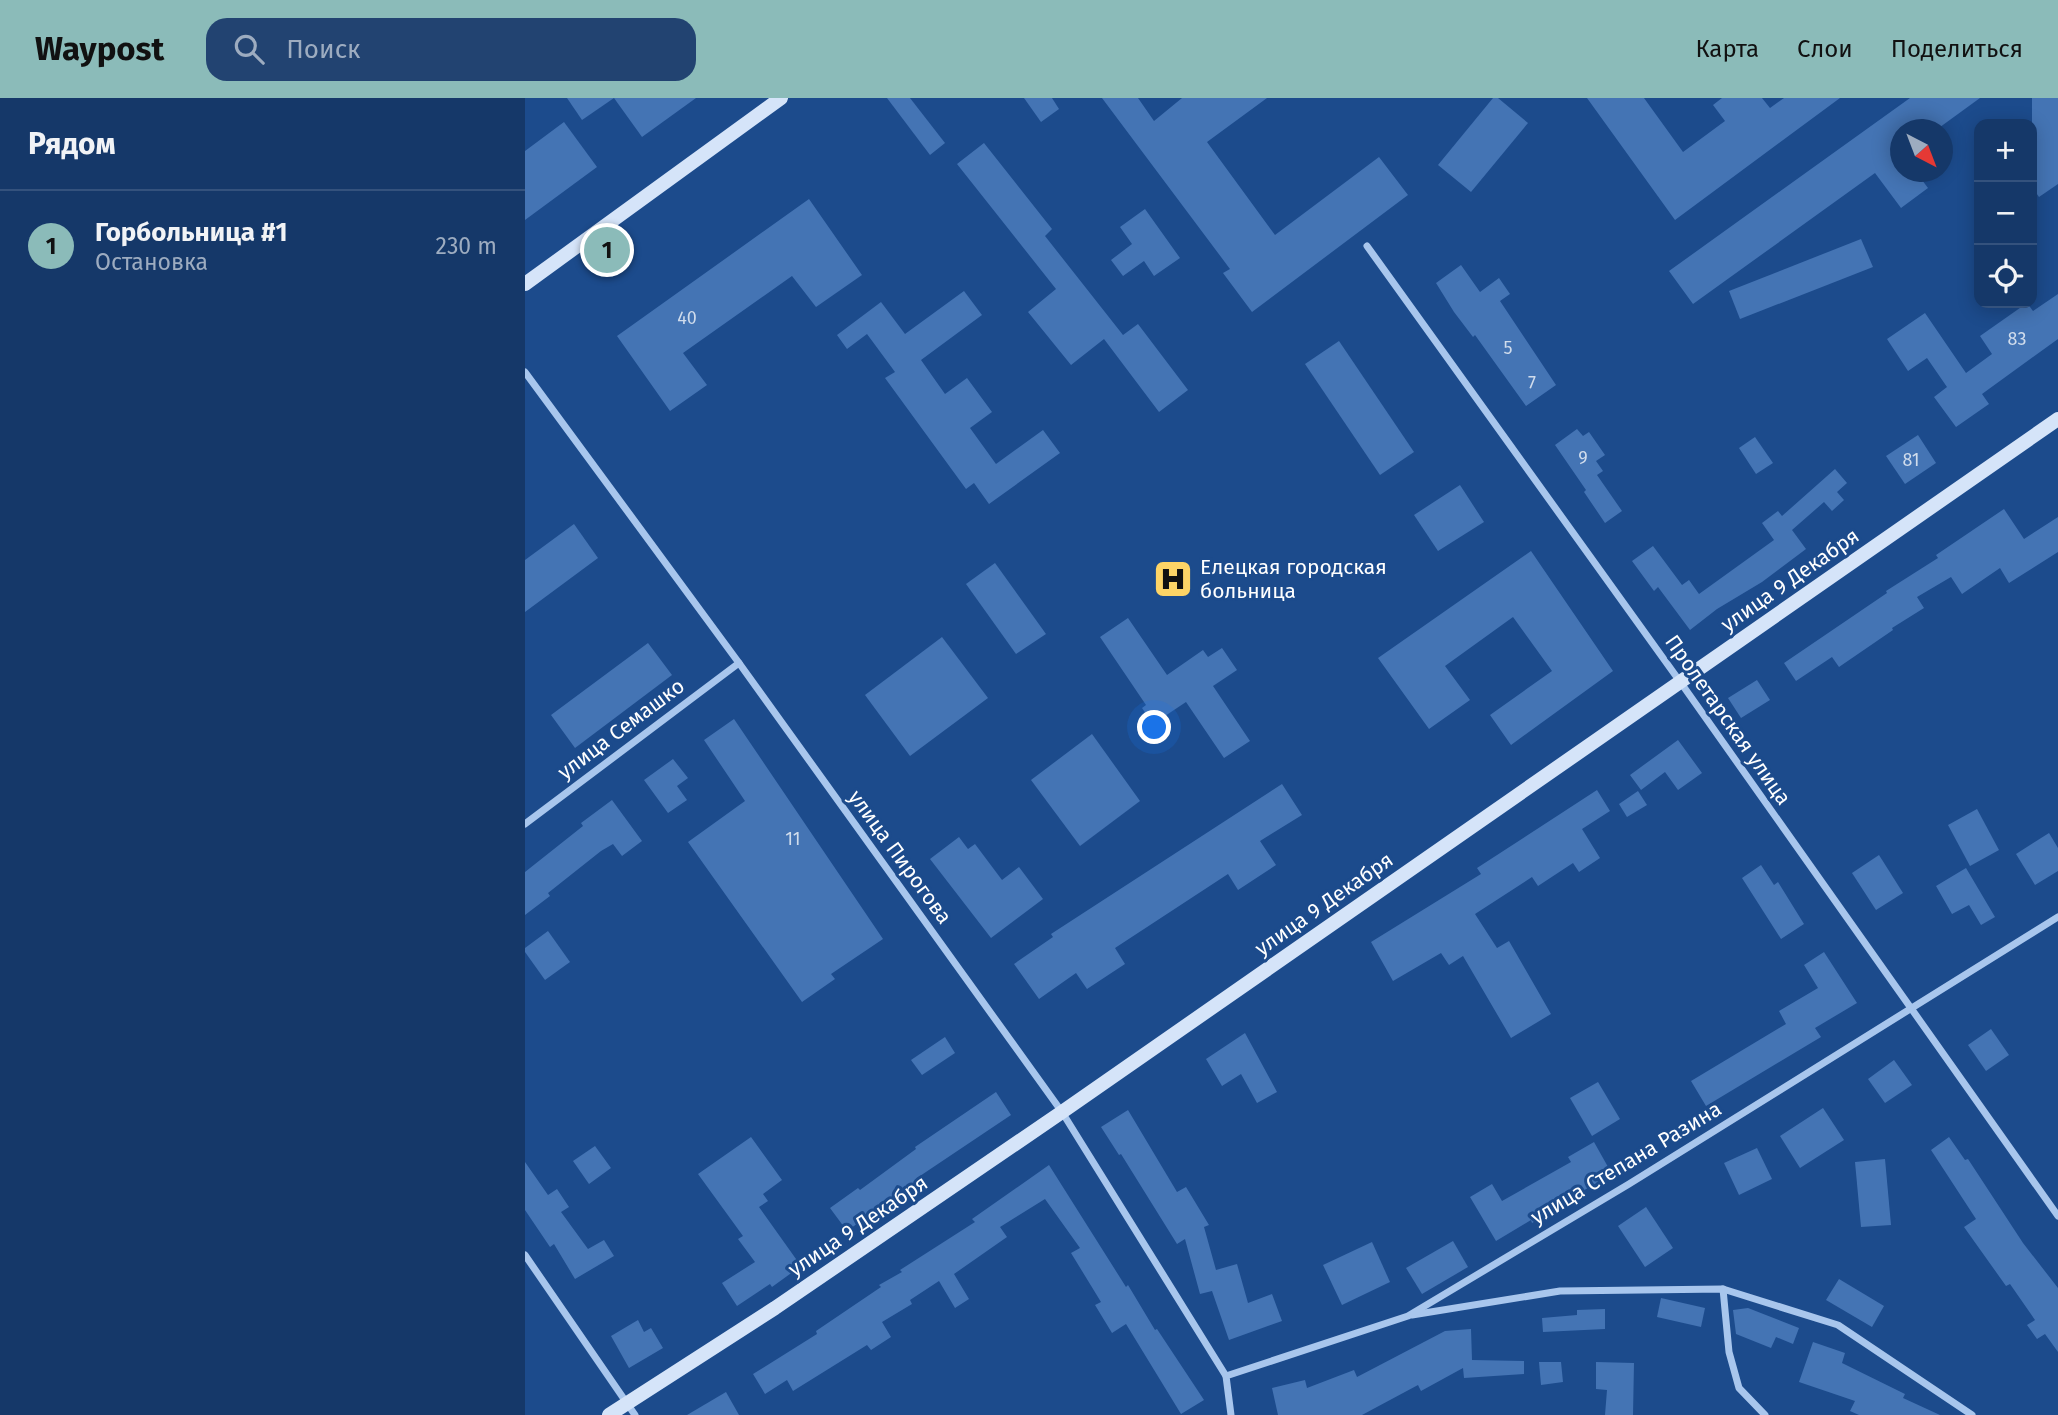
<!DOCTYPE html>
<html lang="ru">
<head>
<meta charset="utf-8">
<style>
  :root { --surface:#153869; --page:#224371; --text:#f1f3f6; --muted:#9dacc0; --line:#34527d; --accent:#8bbbb9 }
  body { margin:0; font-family:"Fira Sans",sans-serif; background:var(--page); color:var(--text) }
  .controls { position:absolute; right:21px; top:21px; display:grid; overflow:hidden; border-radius:14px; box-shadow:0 4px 18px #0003 }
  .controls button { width:63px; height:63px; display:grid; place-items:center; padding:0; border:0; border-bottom:2px solid var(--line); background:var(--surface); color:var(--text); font:35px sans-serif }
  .compass { position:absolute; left:1365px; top:21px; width:63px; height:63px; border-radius:50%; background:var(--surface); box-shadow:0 4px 18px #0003; rotate:138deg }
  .you { position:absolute; left:630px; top:630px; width:24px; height:24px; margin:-18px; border:5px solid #fff; border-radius:50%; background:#1a73e8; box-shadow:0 0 0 10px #1a73e833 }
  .badge { display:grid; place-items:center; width:46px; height:46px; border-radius:50%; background:var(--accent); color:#111; font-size:23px; font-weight:700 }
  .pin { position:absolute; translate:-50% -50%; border:4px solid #fff; box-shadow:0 2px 7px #0006 }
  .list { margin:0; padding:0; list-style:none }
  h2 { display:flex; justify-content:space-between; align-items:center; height:91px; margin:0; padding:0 28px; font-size:30px }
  h2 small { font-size:23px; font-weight:400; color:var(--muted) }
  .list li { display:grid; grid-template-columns:46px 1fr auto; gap:21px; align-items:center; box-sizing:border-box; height:112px; padding:0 28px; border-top:2px solid var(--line) }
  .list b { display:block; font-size:26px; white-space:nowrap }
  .list p { margin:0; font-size:23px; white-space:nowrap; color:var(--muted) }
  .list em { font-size:23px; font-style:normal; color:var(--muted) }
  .icon { flex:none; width:38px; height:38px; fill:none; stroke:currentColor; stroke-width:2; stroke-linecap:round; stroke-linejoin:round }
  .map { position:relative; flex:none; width:1533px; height:1317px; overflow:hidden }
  header { display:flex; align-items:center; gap:42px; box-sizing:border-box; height:98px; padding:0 35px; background:var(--accent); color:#111 }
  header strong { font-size:33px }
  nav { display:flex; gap:38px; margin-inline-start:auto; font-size:24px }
  .search { width:490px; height:63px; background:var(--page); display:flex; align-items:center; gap:18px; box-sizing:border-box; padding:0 24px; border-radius:21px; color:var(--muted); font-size:26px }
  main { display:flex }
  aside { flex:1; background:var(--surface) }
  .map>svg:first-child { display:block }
  .building { fill:#4474b4 }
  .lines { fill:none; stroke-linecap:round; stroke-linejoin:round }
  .street { stroke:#a8c6ed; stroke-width:7 }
  .secondary { stroke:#d5e4f9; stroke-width:14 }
  .labels { text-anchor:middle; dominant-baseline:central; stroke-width:6; stroke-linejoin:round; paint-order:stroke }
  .number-label { font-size:18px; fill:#d0dcec }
  .poi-label { font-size:21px; fill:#fff; stroke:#1c4b8c; text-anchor:start }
  .street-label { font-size:21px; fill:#fff; stroke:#1c4b8c }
</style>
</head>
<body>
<header>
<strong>Waypost</strong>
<div class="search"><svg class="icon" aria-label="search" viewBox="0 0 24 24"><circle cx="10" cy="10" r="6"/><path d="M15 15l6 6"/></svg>Поиск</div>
<nav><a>Карта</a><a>Слои</a><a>Поделиться</a></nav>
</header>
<main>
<aside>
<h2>Рядом<small></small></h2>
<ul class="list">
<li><span class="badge">1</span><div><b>Горбольница #1</b><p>Остановка</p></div><em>230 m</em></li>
</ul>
</aside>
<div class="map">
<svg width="1533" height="1317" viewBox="0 0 1533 1317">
  <rect width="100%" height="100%" fill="#1c4b8c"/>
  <g class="building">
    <polygon points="42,0 89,0 57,22"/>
    <polygon points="89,0 171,0 117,39"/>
    <polygon points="362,0 385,0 420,45 405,57"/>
    <polygon points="499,0 527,0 534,11 516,24"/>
    <polygon points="577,0 613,0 629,23 657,0 742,0 682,44 750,137 854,59 883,97 727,214 698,175 705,171"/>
    <polygon points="968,0 973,0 1003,25 946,94 913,67"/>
    <polygon points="1062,0 1119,0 1158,54 1200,23 1188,7 1197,0 1237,0 1245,10 1259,0 1315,0 1150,122"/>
    <polygon points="1385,0 1455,0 1411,32 1376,32 1376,74 1391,74 1403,90 1376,110 1350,75 1168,206 1144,173"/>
    <polygon points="1507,0 1533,0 1533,86 1514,99 1507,89"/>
    <polygon points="39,24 72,69 0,122 0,53"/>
    <polygon points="459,45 527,131 520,138 598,237 613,226 663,292 634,314 579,241 546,267 503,214 531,191 432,66"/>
    <polygon points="284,101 337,177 291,209 267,178 158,255 182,287 145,313 92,238"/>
    <polygon points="620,111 655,160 629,178 619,163 598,178 586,162 607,146 595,129"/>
    <polygon points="1336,141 1348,169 1215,221 1204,193"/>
    <polygon points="936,167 955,194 974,180 985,196 975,203 1031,287 1001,308 950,237 948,239 929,214 911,185"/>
    <polygon points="439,193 457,217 396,262 420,296 442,280 467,314 445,330 471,366 518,332 535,355 464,406 449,385 441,391 360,280 370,274 342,236 322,251 312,237 356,204 380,236"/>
    <polygon points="1533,196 1533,241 1457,296 1464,306 1431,329 1409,299 1422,289 1402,260 1383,273 1362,241 1400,215 1441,275 1467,256 1455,238 1502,205 1508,213"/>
    <polygon points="814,243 889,354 855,377 780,266"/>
    <polygon points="1052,331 1058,338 1064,334 1080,357 1071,363 1078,373 1072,377 1097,413 1080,425 1059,394 1061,392 1030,347"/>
    <polygon points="1393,337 1411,365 1380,386 1361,358"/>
    <polygon points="1230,339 1248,365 1231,376 1214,350"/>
    <polygon points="1310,371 1322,385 1312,394 1319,402 1307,413 1299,404 1267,432 1281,451 1237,484 1192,511 1165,532 1133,489 1129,493 1107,463 1128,448 1157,487 1164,482 1174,496 1249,442 1237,425 1253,413 1257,418"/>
    <polygon points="935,387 959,424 913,453 889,417"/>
    <polygon points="1479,411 1499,441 1533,419 1533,454 1484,485 1475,470 1437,496 1426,479 1392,499 1399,510 1367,530 1368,532 1314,569 1307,559 1271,583 1259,565 1362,495 1361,493 1413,460 1411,457"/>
    <polygon points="49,426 73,460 0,514 0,462"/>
    <polygon points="1006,453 1088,573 986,647 965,617 1027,573 988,519 920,568 945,602 904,631 853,560"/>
    <polygon points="470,465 521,536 491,556 441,486"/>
    <polygon points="603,520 642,577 678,552 683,559 697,550 712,572 688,588 725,643 699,660 661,604 628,626 617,610 621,607 575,539"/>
    <polygon points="417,539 463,600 385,658 340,597"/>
    <polygon points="123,545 147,577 50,650 26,617"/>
    <polygon points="1232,582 1245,602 1216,620 1203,600"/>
    <polygon points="209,621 358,841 306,876 310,881 277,904 163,744 220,703 179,642"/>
    <polygon points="567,636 615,703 555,748 506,682"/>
    <polygon points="1153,642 1177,675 1153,692 1140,674 1116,692 1105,677"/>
    <polygon points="148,661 163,680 152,688 162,702 143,715 119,682"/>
    <polygon points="757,686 777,717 735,743 751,767 713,792 703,776 590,850 600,866 562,891 551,875 514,901 489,866 528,839 526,836"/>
    <polygon points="1072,692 1085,713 1057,731 1075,760 1054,774 1048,765 1013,788 1007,779 950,816 972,850 984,843 1026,916 986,940 938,858 924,867 916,855 868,883 846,844 956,776 952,770"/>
    <polygon points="1113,693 1122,707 1102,719 1094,706"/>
    <polygon points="87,702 117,743 97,758 88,746 76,753 23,795 25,798 0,817 0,774 58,728 56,725"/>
    <polygon points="1452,711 1474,752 1445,768 1423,727"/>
    <polygon points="1524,735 1533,750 1533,773 1510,787 1491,756"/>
    <polygon points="434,739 443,751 450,746 477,782 494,769 518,801 466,840 405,761"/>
    <polygon points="1354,757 1378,795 1351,812 1327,775"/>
    <polygon points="1236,767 1249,787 1253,784 1279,826 1256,841 1217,780"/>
    <polygon points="1441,770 1470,819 1456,827 1444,807 1427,816 1411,788"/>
    <polygon points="23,833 45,864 20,882 0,854 0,850"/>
    <polygon points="1299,854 1332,905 1290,930 1296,939 1181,1008 1166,983 1261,926 1254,913 1293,890 1279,867"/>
    <polygon points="1466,931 1484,957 1461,973 1443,947"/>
    <polygon points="720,935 752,994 732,1005 716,976 697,988 681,961"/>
    <polygon points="420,939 430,955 397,977 386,962"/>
    <polygon points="1369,962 1387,987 1360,1005 1343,981"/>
    <polygon points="1073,984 1095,1021 1067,1038 1045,1000"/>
    <polygon points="471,994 486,1017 392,1080 393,1082 322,1133 305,1110 333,1090 335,1092 391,1051 390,1049"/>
    <polygon points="1298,1010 1319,1042 1275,1070 1255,1038"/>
    <polygon points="603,1012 652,1094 661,1089 684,1127 679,1129 691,1172 712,1166 723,1205 747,1196 757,1223 704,1242 687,1193 675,1196 660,1141 652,1146 596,1056 594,1057 576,1029"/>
    <polygon points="226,1039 257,1082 238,1096 243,1103 234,1109 276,1168 247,1189 245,1186 212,1208 197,1185 230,1164 213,1141 218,1138 173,1076"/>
    <polygon points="1424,1039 1440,1062 1443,1061 1498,1145 1533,1190 1533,1254 1520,1236 1512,1241 1502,1227 1510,1222 1485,1186 1481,1188 1439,1129 1451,1121 1406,1052"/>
    <polygon points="1069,1044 1087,1076 1037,1105 1038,1107 1007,1125 1006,1122 971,1143 945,1099 967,1086 977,1103 1046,1064 1043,1059"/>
    <polygon points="70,1048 86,1070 64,1086 48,1063"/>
    <polygon points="1232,1050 1247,1081 1214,1097 1199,1065"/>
    <polygon points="1360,1061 1366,1127 1336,1129 1330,1064"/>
    <polygon points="0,1064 23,1097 32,1091 44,1109 36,1114 63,1151 79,1142 89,1158 50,1181 29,1146 25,1149 0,1112"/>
    <polygon points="524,1067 601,1189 603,1187 630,1232 632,1231 679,1302 656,1316 601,1226 587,1235 570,1207 576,1204 546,1155 555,1150 520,1101 475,1129 482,1139 429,1176 444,1201 430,1210 414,1183 385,1202 387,1206 357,1224 366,1239 346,1252 342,1247 268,1293 262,1282 240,1296 228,1276 292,1236 291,1233 356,1189 354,1187 377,1174 375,1172 450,1124 447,1121"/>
    <polygon points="1121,1109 1148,1150 1120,1169 1093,1128"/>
    <polygon points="928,1143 943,1169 897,1196 881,1170"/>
    <polygon points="847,1144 865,1184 817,1207 798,1167"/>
    <polygon points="1314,1181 1359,1208 1347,1229 1301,1202"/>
    <polygon points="1136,1200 1180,1210 1176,1229 1132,1219"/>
    <polygon points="1223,1210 1274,1230 1268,1246 1251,1239 1246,1250 1211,1236 1208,1212"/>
    <polygon points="1080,1211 1080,1231 1018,1234 1017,1220 1052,1217 1052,1212"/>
    <polygon points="113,1222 119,1234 126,1230 138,1250 104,1270 86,1238"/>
    <polygon points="946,1231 947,1262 999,1263 999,1276 939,1280 938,1270 896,1293 893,1287 837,1317 753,1317 747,1290 780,1282 782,1290 829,1272 832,1279 920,1233"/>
    <polygon points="1288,1244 1320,1255 1317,1265 1380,1296 1378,1300 1415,1317 1334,1317 1325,1313 1330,1303 1274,1284"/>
    <polygon points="1014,1264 1036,1264 1038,1284 1016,1287"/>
    <polygon points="1071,1264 1109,1265 1108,1317 1080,1317 1082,1292 1071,1291"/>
    <polygon points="201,1294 214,1317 162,1317"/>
  </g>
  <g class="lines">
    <g class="street">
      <polyline points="842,148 1156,585 1533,1118"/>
      <polyline points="0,274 214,565 537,1014 701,1278"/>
      <polyline points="0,726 214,565"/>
      <polyline points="0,1157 110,1317"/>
      <polyline points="1198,1191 1204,1254 1214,1290 1240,1317"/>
      <polyline points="887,1217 1035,1193 1198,1191 1313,1227 1447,1317"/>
      <polyline points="706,1317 701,1278 883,1218 1104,1086 1533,819"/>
    </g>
    <g class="secondary">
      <polyline points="0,186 256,0"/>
      <polyline points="84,1317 250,1210 537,1014 1533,321"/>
    </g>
  </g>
  <defs>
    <g id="hospital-square" transform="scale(2.0125)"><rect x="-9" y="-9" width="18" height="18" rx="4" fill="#fdd466" stroke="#1c4b8c"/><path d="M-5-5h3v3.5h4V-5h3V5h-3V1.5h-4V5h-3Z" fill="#111"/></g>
  </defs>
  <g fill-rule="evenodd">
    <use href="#hospital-square" x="648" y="481"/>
  </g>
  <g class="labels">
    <g class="number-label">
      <text x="162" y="220">40</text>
      <text x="1492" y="241">83</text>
      <text x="983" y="250">5</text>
      <text x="1007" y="285">7</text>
      <text x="1058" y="360">9</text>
      <text x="1386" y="362">81</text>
      <text x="268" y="741">11</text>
    </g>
    <g class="poi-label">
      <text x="675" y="469">Елецкая городская<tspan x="675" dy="24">больница</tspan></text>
    </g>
    <g class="street-label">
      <text transform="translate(1265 482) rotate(-35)">улица 9 Декабря</text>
      <text transform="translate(1203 622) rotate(55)">Пролетарская улица</text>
      <text transform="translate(96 631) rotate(-37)">улица Семашко</text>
      <text transform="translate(375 759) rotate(54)">улица Пирогова</text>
      <text transform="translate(799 806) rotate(-35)">улица 9 Декабря</text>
      <text transform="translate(1101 1065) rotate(-31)">улица Степана Разина</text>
      <text transform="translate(333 1128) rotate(-34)">улица 9 Декабря</text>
    </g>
  </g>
</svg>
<div class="controls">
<button>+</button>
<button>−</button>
<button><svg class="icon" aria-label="locate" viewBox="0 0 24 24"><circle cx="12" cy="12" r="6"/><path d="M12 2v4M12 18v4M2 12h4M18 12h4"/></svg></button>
</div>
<svg class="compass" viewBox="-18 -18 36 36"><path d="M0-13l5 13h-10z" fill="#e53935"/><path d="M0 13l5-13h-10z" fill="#9dacc0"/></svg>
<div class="you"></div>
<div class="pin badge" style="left:82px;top:152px">1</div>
</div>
</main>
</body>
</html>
